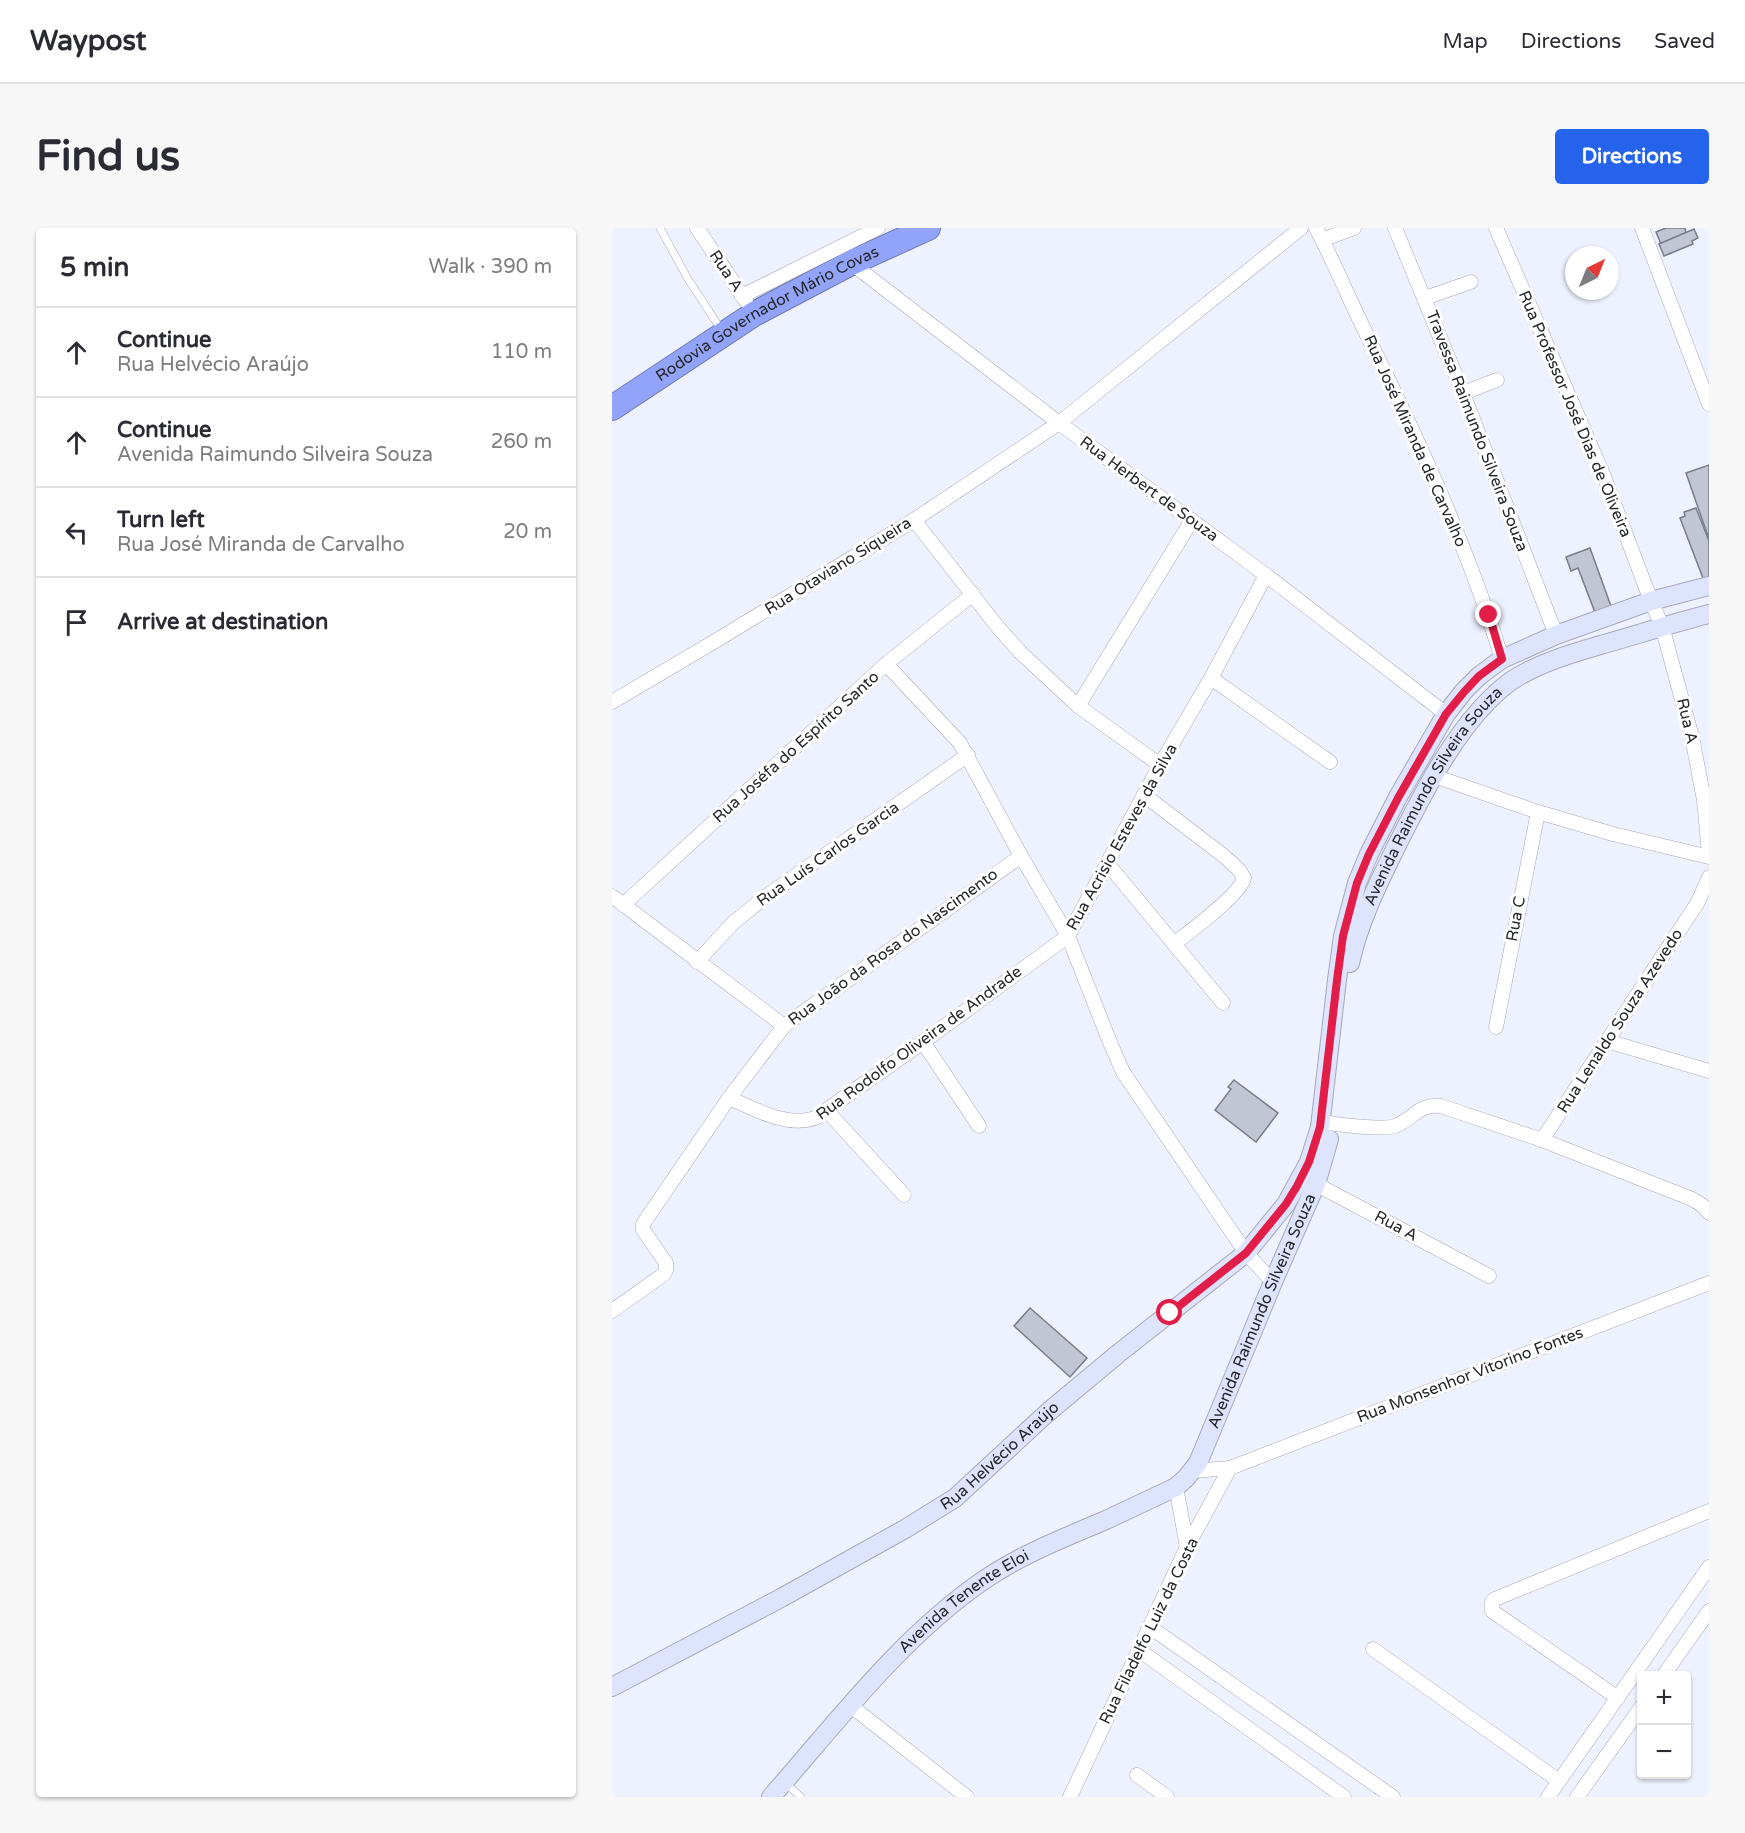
<!DOCTYPE html>
<html lang="en">
<head>
<meta charset="utf-8">
<style>
  :root { --surface:#fff; --page:#f7f7f7; --text:#2b2b33; --muted:#7c7c81; --line:#e1e1e2; --accent:#2563eb }
  body { margin:0; font-family:"Varela Round",sans-serif; background:var(--page); color:var(--text) }
  .controls { position:absolute; right:18px; bottom:18px; display:grid; overflow:hidden; border-radius:6px; box-shadow:0 2px 4px #0004 }
  .controls button { width:54px; height:54px; display:grid; place-items:center; padding:0; border:0; border-bottom:2px solid var(--line); background:var(--surface); color:var(--text); font:30px sans-serif }
  .compass { position:absolute; left:953px; top:18px; width:54px; height:54px; border-radius:50%; background:var(--surface); box-shadow:0 2px 4px #0004; rotate:43deg }
  .stop { position:absolute; width:18px; height:18px; margin:-14px; border:4px solid #e11d48; border-radius:50%; background:#fff }
  .stop.end { background:#e11d48; border-color:#fff; box-shadow:0 2px 6px #0008 }
  .list { margin:0; padding:0; list-style:none }
  h2 { display:flex; justify-content:space-between; align-items:center; height:78px; margin:0; padding:0 24px; font-size:26px }
  h2 small { font-size:20px; font-weight:400; color:var(--muted) }
  .list li { display:grid; grid-template-columns:39px 1fr auto; gap:18px; align-items:center; box-sizing:border-box; height:90px; padding:0 24px; border-top:2px solid var(--line) }
  .list b { display:block; font-size:22px; white-space:nowrap }
  .list p { margin:0; font-size:20px; white-space:nowrap; color:var(--muted) }
  .list em { font-size:20px; font-style:normal; color:var(--muted) }
  .icon { flex:none; width:33px; height:33px; fill:none; stroke:currentColor; stroke-width:2; stroke-linecap:round; stroke-linejoin:round }
  .map { position:relative; flex:none; width:1097px; height:1569px; overflow:hidden; border-radius:6px }
  header { display:flex; align-items:center; gap:36px; box-sizing:border-box; height:84px; padding:0 30px; background:var(--surface); border-bottom:2px solid var(--line) }
  header strong { font-size:28px }
  nav { display:flex; gap:33px; margin-inline-start:auto; font-size:21px }
  .intro { display:flex; align-items:center; justify-content:space-between; box-sizing:border-box; height:144px; padding:0 36px }
  h1 { margin:0; font-size:42px }
  .button { padding:15px 27px; border-radius:6px; background:var(--accent); color:#fff; font-size:21px; font-weight:700 }
  main { display:flex; gap:36px; padding:0 36px }
  aside { flex:1; background:var(--surface); border-radius:6px; box-shadow:0 2px 4px #0004 }
  .map>svg:first-child { display:block }
  .building { fill:#c1c5d4; stroke:#797c8a; stroke-width:1.5 }
  .lines { fill:none; stroke-linecap:round; stroke-linejoin:round }
  .lane-casing { stroke:#a6a9b8; stroke-width:8 }
  .street-casing { stroke:#a6a9b8; stroke-width:15 }
  .secondary-casing { stroke:#a6a9b8; stroke-width:20 }
  .highway-casing { stroke:#6c78b1; stroke-width:26 }
  .lane { stroke:#fff; stroke-width:7 }
  .street { stroke:#fff; stroke-width:14 }
  .secondary { stroke:#dee4fd; stroke-width:18 }
  .highway { stroke:#92a4f9; stroke-width:24 }
  .route { stroke:#e11d48; stroke-width:8 }
  .labels { text-anchor:middle; dominant-baseline:central; stroke-width:6; stroke-linejoin:round; paint-order:stroke }
  .street-label { font-size:16px; fill:#24262b; stroke:#fff }
</style>
</head>
<body>
<header>
<strong>Waypost</strong>
<nav><a>Map</a><a>Directions</a><a>Saved</a></nav>
</header>
<div class="intro"><h1>Find us</h1><a class="button">Directions</a></div>
<main>
<aside>
<h2>5 min<small>Walk · 390 m</small></h2>
<ul class="list">
<li><svg class="icon" aria-label="ahead" viewBox="0 0 24 24"><path d="M12 20V5M6 11l6-6 6 6"/></svg><div><b>Continue</b><p>Rua Helvécio Araújo</p></div><em>110 m</em></li>
<li><svg class="icon" aria-label="ahead" viewBox="0 0 24 24"><path d="M12 20V5M6 11l6-6 6 6"/></svg><div><b>Continue</b><p>Avenida Raimundo Silveira Souza</p></div><em>260 m</em></li>
<li><svg class="icon" aria-label="left" viewBox="0 0 24 24"><path d="M17 20v-9H6M10 6l-5 5 5 5"/></svg><div><b>Turn left</b><p>Rua José Miranda de Carvalho</p></div><em>20 m</em></li>
<li><svg class="icon" aria-label="arrive" viewBox="0 0 24 24"><path d="M6 21V4h12l-3 4 3 4H6"/></svg><div><b>Arrive at destination</b></div></li>
</ul>
</aside>
<div class="map">
<svg width="1097" height="1569" viewBox="0 0 1097 1569">
  <rect width="100%" height="100%" fill="#eef1fe"/>
  <g class="building">
    <polygon points="1054,0 1073,0 1074,5 1049,16 1044,4"/>
    <polygon points="1082,1 1086,10 1080,13 1081,16 1052,28 1047,16"/>
    <polygon points="1097,237 1097,311 1074,245"/>
    <polygon points="1084,280 1097,313 1097,357 1094,358 1068,290 1073,288 1072,284"/>
    <polygon points="978,320 1000,381 984,387 966,340 959,343 954,329"/>
    <polygon points="622,852 666,885 644,914 603,882 619,861 616,859"/>
    <polygon points="418,1080 475,1130 458,1149 402,1098"/>
  </g>
  <g class="lines">
    <g class="lane-casing">
      <g id="lane">
        <polyline points="48,0 76,51 110,103"/>
        <polyline points="172,1554 189,1569"/>
      </g>
    </g>
    <g class="street-casing">
      <g id="street">
        <polyline points="85,0 134,73"/>
        <path d="M704,0C721,32 735,66 751,99C804,207 855,316 890,431"/>
        <polyline points="783,0 851,165 944,407"/>
        <polyline points="884,0 991,246 1039,373 1050,398 1080,509 1092,572 1097,625"/>
        <polyline points="1030,0 1097,176"/>
        <polyline points="710,12 742,0"/>
        <polyline points="239,35 447,195 654,347 834,486"/>
        <polyline points="130,68 266,0"/>
        <polyline points="813,70 859,54"/>
        <polyline points="851,165 885,152"/>
        <polyline points="302,292 385,398 408,424 466,478 548,537"/>
        <polyline points="654,347 599,450 548,537 456,708 497,812 511,844 634,1025 661,1054"/>
        <polyline points="599,450 718,534"/>
        <polyline points="0,474 105,412 302,292 447,195 689,0"/>
        <polyline points="466,478 580,292"/>
        <polyline points="822,548 926,584 1001,606 1097,629"/>
        <path d="M532,567L612,628L627,642L632,650C629,666 577,704 562,716"/>
        <polyline points="495,635 611,775"/>
        <polyline points="0,668 172,798"/>
        <polyline points="11,677 274,436 361,366"/>
        <polyline points="85,734 121,695 153,669 356,527"/>
        <polyline points="884,799 926,584"/>
        <polyline points="995,813 1097,843"/>
        <polyline points="311,814 367,898"/>
        <path d="M117,870C144,881 174,900 203,890L311,814L456,708L409,628L348,515L274,436"/>
        <polyline points="215,883 292,967"/>
        <path d="M709,893C723,897 771,902 783,898C802,891 806,875 829,878L930,912L1080,971L1090,977L1097,985"/>
        <polyline points="930,912 1086,674 1097,649"/>
        <polyline points="696,952 877,1048"/>
        <polyline points="0,1083 52,1046 54,1042 54,1035 31,1002 31,996 117,870 172,798 409,628"/>
        <polyline points="580,1243 618,1240 1097,1055"/>
        <polyline points="564,1259 575,1319"/>
        <polyline points="538,1399 781,1569"/>
        <polyline points="761,1421 947,1553"/>
        <polyline points="527,1422 732,1569"/>
        <polyline points="1051,1448 1097,1383"/>
        <polyline points="1006,1470 880,1383 880,1374 883,1371 1097,1283"/>
        <polyline points="239,1478 355,1569"/>
        <polyline points="525,1547 555,1569"/>
        <polyline points="458,1569 575,1319 618,1240"/>
        <polyline points="936,1569 1097,1339"/>
        <polyline points="965,1569 1030,1478"/>
      </g>
    </g>
    <g class="secondary-casing">
      <g id="secondary">
        <path id="s1" d="M738,735C747,694 765,658 783,621C811,565 848,490 899,453C926,435 961,425 992,416C1027,406 1062,395 1097,386"/>
        <path id="s2" d="M0,1459L169,1370L293,1301L343,1270L435,1185L507,1125L634,1025L674,976L697,934L708,899L725,752L731,708L745,655L757,626L786,569L834,486L852,463L867,448L890,431L944,407L1039,373L1097,358"/>
        <path id="s3" d="M159,1569C224,1495 290,1408 372,1352C410,1326 452,1310 494,1292C517,1281 541,1270 564,1259L574,1250L586,1235L661,1054L704,956L717,911"/>
      </g>
    </g>
    <g class="highway-casing">
      <g id="highway">
        <path id="s4" d="M0,180L142,86L239,35L316,0"/>
      </g>
    </g>
    <use href="#lane" class="lane"/>
    <use href="#street" class="street"/>
    <use href="#secondary" class="secondary"/>
    <use href="#highway" class="highway"/>
  </g>
  <g class="lines">
    <polyline class="route" points="558,1085 634,1025 674,976 685,958 697,934 708,899 725,752 731,708 745,655 757,626 786,570 834,486 852,464 867,448 890,431 877,387"/>
  </g>
  <g class="labels">
    <g class="street-label">
      <text transform="translate(114 43) rotate(56)">Rua A</text>
      <text stroke="none"><textPath href="#s4" startOffset="182">Rodovia Governador Mário Covas</textPath></text>
      <text transform="translate(963 186) rotate(67)">Rua Professor José Dias de Oliveira</text>
      <text transform="translate(865 203) rotate(69)">Travessa Raimundo Silveira Souza</text>
      <text transform="translate(803 213) rotate(66)">Rua José Miranda de Carvalho</text>
      <text transform="translate(537 261) rotate(36)">Rua Herbert de Souza</text>
      <text transform="translate(226 338) rotate(-32)">Rua Otaviano Siqueira</text>
      <text transform="translate(1075 493) rotate(77)">Rua A</text>
      <text transform="translate(184 519) rotate(-42)">Rua Joséfa do Espírito Santo</text>
      <text stroke="none"><textPath href="#s1" startOffset="188">Avenida Raimundo Silveira Souza</textPath></text>
      <text transform="translate(510 609) rotate(-61)">Rua Acrisio Esteves da Silva</text>
      <text transform="translate(216 626) rotate(-35)">Rua Luís Carlos Garcia</text>
      <text transform="translate(904 691) rotate(-79)">Rua C</text>
      <text transform="translate(281 719) rotate(-36)">Rua João da Rosa do Nascimento</text>
      <text transform="translate(1008 793) rotate(-57)">Rua Lenaldo Souza Azevedo</text>
      <text transform="translate(307 815) rotate(-36)">Rua Rodolfo Oliveira de Andrade</text>
      <text transform="translate(784 998) rotate(28)">Rua A</text>
      <text stroke="none"><textPath href="#s3" startOffset="716">Avenida Raimundo Silveira Souza</textPath></text>
      <text transform="translate(858 1147) rotate(-21)">Rua Monsenhor Vitorino Fontes</text>
      <text stroke="none"><textPath href="#s2" startOffset="453">Rua Helvécio Araújo</textPath></text>
      <text stroke="none"><textPath href="#s3" startOffset="276">Avenida Tenente Eloi</textPath></text>
      <text transform="translate(537 1403) rotate(-64)">Rua Filadelfo Luiz da Costa</text>
    </g>
  </g>
</svg>
<div class="controls">
<button>+</button>
<button>−</button>
</div>
<svg class="compass" viewBox="-18 -18 36 36"><path d="M0-13l5 13h-10z" fill="#e53935"/><path d="M0 13l5-13h-10z" fill="#7c7c81"/></svg>
<div class="stop" style="left:558px;top:1085px"></div>
<div class="stop end" style="left:877px;top:387px"></div>
</div>
</main>
</body>
</html>
